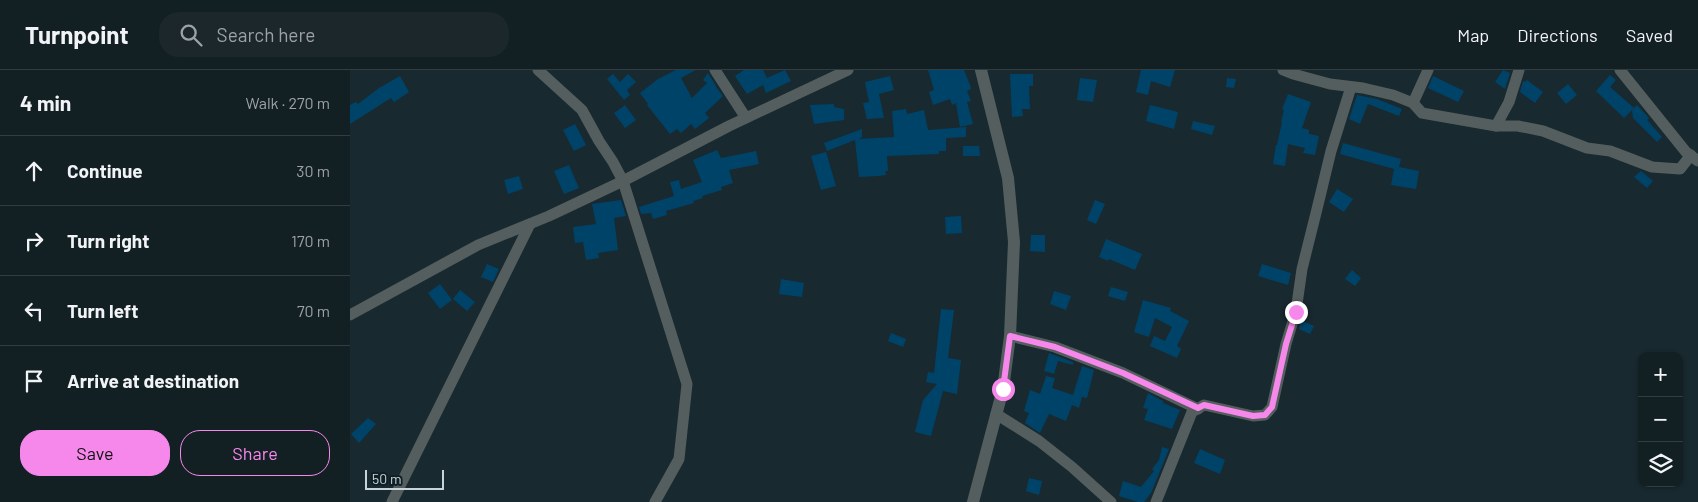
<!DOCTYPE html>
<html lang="en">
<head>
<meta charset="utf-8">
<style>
  :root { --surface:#121f23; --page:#1b272b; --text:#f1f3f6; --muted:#9ca2a6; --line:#313d41; --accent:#f788eb }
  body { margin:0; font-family:Barlow,sans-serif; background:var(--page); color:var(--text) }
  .controls { position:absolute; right:15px; bottom:15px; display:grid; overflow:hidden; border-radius:10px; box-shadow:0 1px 4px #0004 }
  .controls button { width:45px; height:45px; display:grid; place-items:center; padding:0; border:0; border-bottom:1px solid var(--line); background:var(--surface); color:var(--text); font:25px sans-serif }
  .scale { position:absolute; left:15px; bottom:12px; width:79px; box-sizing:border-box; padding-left:5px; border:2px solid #c9d3d7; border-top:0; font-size:14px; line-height:18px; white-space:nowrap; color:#c9d3d7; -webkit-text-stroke:4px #0e2025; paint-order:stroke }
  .stop { position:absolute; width:15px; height:15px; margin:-11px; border:4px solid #f788eb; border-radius:50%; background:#fff }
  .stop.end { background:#f788eb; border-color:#fff; box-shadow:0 1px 5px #0008 }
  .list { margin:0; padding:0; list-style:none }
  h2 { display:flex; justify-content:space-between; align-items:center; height:65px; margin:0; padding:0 20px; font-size:21px }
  h2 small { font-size:16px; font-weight:400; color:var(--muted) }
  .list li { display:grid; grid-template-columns:32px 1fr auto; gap:15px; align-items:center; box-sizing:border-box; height:70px; padding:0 20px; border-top:1px solid var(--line) }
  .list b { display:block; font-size:19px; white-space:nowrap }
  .list em { font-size:16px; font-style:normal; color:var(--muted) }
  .actions { display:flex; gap:10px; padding:15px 20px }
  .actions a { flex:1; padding:11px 0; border:1px solid var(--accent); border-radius:20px; text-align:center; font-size:18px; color:var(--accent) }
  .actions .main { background:var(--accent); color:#111 }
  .icon { flex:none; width:28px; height:28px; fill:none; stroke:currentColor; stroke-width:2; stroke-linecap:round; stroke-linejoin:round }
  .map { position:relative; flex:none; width:1348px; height:432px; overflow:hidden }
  header { display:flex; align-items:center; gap:30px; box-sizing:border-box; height:70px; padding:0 25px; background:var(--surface); border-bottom:1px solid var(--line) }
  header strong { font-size:24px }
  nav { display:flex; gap:28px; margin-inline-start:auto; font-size:18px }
  .search { width:350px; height:45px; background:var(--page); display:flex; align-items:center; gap:12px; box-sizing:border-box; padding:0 18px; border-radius:20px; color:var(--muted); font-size:19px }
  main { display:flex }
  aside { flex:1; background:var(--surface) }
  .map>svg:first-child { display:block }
  .building { fill:#004369 }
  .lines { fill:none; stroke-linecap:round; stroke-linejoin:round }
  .minor { stroke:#555e5e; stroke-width:11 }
  .tertiary { stroke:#555e5e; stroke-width:12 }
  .route { stroke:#f788eb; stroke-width:6 }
</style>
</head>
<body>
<header>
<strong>Turnpoint</strong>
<div class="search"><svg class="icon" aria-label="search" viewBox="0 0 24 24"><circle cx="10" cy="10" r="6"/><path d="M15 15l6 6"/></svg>Search here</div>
<nav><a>Map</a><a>Directions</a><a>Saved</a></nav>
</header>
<main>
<aside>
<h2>4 min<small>Walk · 270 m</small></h2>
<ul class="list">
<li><svg class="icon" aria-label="ahead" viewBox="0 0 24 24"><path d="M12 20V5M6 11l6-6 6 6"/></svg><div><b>Continue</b></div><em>30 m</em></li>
<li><svg class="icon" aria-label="right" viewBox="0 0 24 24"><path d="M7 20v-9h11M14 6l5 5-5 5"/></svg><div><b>Turn right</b></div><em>170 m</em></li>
<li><svg class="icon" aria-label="left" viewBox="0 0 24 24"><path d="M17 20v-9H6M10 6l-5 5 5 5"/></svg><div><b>Turn left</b></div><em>70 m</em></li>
<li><svg class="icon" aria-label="arrive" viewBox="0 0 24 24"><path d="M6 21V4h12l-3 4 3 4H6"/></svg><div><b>Arrive at destination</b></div></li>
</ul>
<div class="actions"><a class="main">Save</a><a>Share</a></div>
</aside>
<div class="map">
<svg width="1348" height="432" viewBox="0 0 1348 432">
  <rect width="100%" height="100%" fill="#18292f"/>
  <g class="building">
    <polygon points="326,0 346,0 331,8 342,28 357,13 353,10 358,3 366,16 366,17 373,26 355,43 359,48 345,59 341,54 331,63 327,59 320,64 297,35 298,34 290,23 308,9"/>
    <polygon points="394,0 413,0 417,8 435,0 441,11 416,23 413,15 397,24 385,6"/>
    <polygon points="578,0 614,0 620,15 621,19 617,21 621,31 617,32 623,54 610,57 606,33 602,35 600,29 583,35 579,22 584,20"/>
    <polygon points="791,0 825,0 820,17 801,11 798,25 786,22"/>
    <polygon points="1153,0 1160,3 1155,19 1145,12"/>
    <polygon points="263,4 270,12 278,4 286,12 277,20 280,25 274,30 257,9"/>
    <polygon points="660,4 683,4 683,16 679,16 680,39 672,39 673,46 662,47"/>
    <polygon points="1260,5 1266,10 1260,17 1284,38 1274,48 1246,21"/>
    <polygon points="50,6 59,22 44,32 41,28 0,54 0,35 6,32 8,34 29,18"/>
    <polygon points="540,6 544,20 529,24 534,48 517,49 513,33 519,32 515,12"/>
    <polygon points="1083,6 1114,21 1108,32 1078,18"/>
    <polygon points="730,8 747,10 743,32 727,30"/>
    <polygon points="877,8 886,9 884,18 876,17"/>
    <polygon points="1177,10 1193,22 1185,33 1170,22 1173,11 1175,12"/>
    <polygon points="1218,14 1227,25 1216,34 1207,23"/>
    <polygon points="938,24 961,32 952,58 959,60 959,64 969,66 965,85 953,83 955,78 938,74 935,96 923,94 926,75 927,75 932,52 931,52 934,40 932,39"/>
    <polygon points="1007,25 1027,29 1052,39 1049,46 1018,34 1010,54 999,49"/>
    <polygon points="484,34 484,37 494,39 494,50 464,54 460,35"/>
    <polygon points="275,35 286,50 275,58 264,43"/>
    <polygon points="800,35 828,42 824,59 796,51"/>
    <polygon points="1287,35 1299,48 1297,50 1312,67 1307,72 1283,48 1282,40"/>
    <polygon points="556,39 557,44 574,40 578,60 616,57 616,67 596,68 596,81 589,81 589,84 537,86 538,101 535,101 536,105 529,106 509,107 505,70 477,81 474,73 512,59 512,67 509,69 544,67 542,41"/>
    <polygon points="843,51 865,56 862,65 841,59"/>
    <polygon points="225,54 236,75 224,81 213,60"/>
    <polygon points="993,73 1051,89 1049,97 1069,101 1066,119 1041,115 1044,99 990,84"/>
    <polygon points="613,76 629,76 630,86 613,86"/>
    <polygon points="367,80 371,88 406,81 409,94 379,100 383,113 371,117 372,120 352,126 353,128 343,131 344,133 316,141 317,145 303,149 301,143 291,144 289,137 324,126 320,112 329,110 331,119 352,112 343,90"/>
    <polygon points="476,82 486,116 471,120 461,86"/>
    <polygon points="219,95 229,118 214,124 204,101"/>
    <polygon points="1291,101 1303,111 1297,118 1284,107"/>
    <polygon points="169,106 173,119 158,124 154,110"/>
    <polygon points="987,119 1003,129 994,142 979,132"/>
    <polygon points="271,130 276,146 264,148 268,180 248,183 249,188 236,190 233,172 225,173 223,157 246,154 242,134"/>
    <polygon points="745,130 755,134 746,154 737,150"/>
    <polygon points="611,146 612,163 596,164 595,147"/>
    <polygon points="681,165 695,165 695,182 680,181"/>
    <polygon points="756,169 792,184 785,200 759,189 758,191 749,187"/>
    <polygon points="137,194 149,199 143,212 131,207"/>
    <polygon points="912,194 941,203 938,215 908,206"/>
    <polygon points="1002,200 1011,208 1005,216 995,209"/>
    <polygon points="431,209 454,213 452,227 429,224"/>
    <polygon points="90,214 102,230 90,239 78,223"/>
    <polygon points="761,217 778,222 775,231 758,226"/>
    <polygon points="110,220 125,232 117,241 103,229"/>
    <polygon points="704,221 721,226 716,240 700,234"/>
    <polygon points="793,230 821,238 820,241 839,251 827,276 831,279 827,288 800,276 804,266 815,271 822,257 805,248 799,267 784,262"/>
    <polygon points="591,239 604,240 598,288 611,290 607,324 593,321 581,366 565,362 573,330 587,314 576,312 578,302 584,303"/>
    <polygon points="951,250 964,256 960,264 949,259"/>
    <polygon points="541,263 556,269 553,277 538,271"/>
    <polygon points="699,283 723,292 723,295 708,291 704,304 694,301"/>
    <polygon points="732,296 744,300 737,328 732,327 729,338 722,335 716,351 699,344 690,363 675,353 679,343 674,341 680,320 690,324 696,306 705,308 702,318 723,325"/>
    <polygon points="798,323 813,331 813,333 830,340 822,359 794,350 798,339 793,338"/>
    <polygon points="18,348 26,354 9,373 1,364"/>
    <polygon points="812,377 819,379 801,423 794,432 788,432 769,426 773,411 791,417 804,401 802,399 809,390"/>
    <polygon points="850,379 875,390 870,404 844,393"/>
    <polygon points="679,408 692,411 689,425 676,421"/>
  </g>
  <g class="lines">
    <g class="minor">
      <polyline points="188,0 232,40 249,71 263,92 273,111 337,314 329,389 305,432"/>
      <polyline points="365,0 396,48"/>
      <polyline points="933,0 943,4 980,14 1013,18 1043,25 1063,33 1072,43 1146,56 1168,56 1193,61 1237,78 1260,81 1302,97 1330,99 1341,85"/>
      <polyline points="1270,0 1336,82 1348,91"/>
      <polyline points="1063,33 1078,0"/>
      <polyline points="1146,56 1159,32 1169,0"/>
      <polyline points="0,245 128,175 199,146 273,111 379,56 498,0"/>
      <polyline points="660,266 705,277 773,303 848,339"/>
      <polyline points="646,344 689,371 722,397 761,432"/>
      <polyline points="42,432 180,154"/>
      <polyline points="806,432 842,342 854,335 903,346 915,345 922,337 936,274 946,241 952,199 967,139 981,81 1001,17"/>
    </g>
    <polyline class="tertiary" points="623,432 653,319 660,266 664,172 658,108 631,0"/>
  </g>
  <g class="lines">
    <polyline class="route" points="653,319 660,266 705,277 773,303 848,338 854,335 903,346 915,345 922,337 936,274 946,242"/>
  </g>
</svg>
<div class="controls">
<button>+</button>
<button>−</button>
<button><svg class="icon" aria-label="layers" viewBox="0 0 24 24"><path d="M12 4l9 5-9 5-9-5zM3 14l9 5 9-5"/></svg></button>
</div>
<div class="scale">50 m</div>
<div class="stop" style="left:653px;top:319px"></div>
<div class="stop end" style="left:946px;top:242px"></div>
</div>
</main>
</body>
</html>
